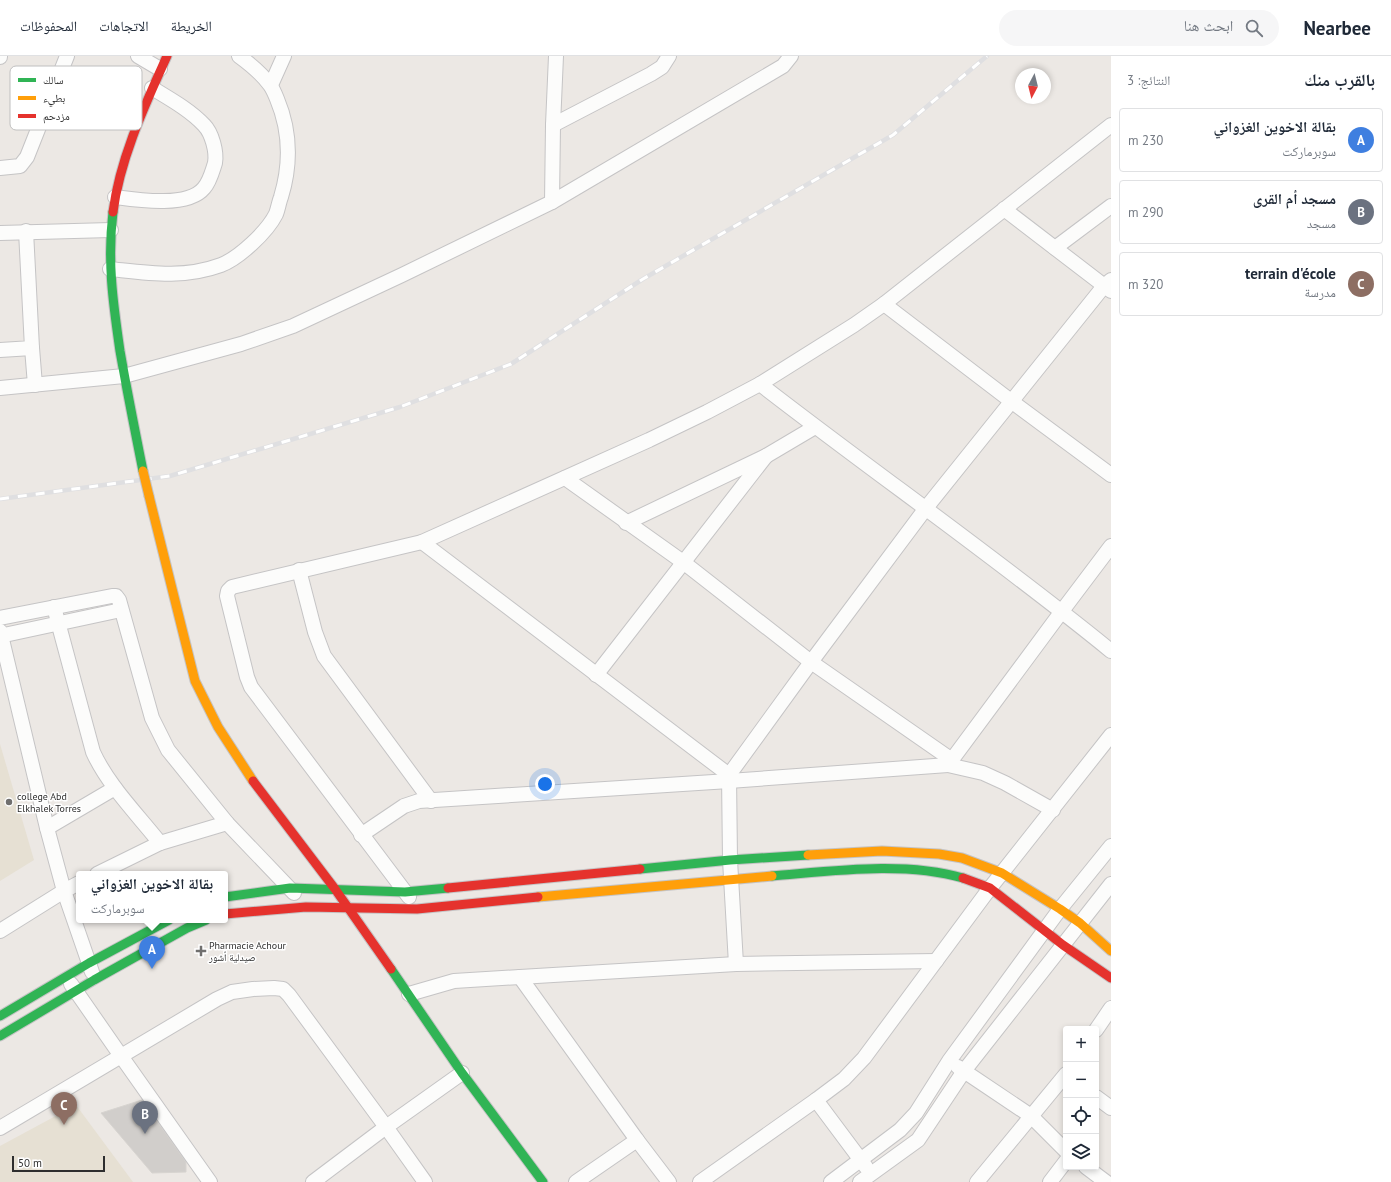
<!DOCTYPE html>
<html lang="ar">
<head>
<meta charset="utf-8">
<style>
  :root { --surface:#fff; --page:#f6f6f7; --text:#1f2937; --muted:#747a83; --line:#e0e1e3; --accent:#b45309 }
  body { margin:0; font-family:"PT Sans","Noto Naskh Arabic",sans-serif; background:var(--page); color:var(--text); direction:rtl }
  .controls { position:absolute; right:12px; bottom:12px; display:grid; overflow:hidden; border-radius:4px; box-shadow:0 2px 6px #0003 }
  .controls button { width:36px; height:36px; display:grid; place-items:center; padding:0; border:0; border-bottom:1px solid var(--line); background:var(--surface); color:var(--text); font:20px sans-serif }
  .compass { position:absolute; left:1015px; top:12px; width:36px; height:36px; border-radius:50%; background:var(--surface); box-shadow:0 2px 6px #0003; rotate:187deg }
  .scale { position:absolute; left:12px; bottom:10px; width:93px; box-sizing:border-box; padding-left:4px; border:2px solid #2e2e2e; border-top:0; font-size:11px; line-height:14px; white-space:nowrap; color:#2e2e2e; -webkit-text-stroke:3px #fff; paint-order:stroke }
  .you { position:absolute; left:545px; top:728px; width:14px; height:14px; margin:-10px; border:3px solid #fff; border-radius:50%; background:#1a73e8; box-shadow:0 0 0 6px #1a73e833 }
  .badge { display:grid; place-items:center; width:26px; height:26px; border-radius:50%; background:var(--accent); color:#fff; font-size:13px; font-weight:700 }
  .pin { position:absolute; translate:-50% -33px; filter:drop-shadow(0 1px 2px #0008) }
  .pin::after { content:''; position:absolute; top:21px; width:14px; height:12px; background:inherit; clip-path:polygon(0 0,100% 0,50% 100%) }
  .popup { position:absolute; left:76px; top:815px; width:152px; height:52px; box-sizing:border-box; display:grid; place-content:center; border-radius:4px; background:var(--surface); filter:drop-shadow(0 1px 3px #0005); font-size:13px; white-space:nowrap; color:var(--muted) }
  .popup b { font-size:15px; color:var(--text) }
  .popup::after { content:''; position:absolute; left:50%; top:100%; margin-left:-8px; border:8px solid transparent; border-top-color:var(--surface) }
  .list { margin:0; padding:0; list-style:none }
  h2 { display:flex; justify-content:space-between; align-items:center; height:52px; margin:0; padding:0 16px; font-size:17px }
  h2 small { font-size:13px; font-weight:400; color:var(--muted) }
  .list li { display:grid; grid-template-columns:26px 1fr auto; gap:12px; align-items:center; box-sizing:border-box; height:64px; margin:0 8px 8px; padding:0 8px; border:1px solid var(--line); border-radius:4px }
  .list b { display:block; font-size:15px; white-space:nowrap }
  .list p { margin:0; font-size:13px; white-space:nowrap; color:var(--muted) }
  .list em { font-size:13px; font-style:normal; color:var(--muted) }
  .icon { flex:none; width:22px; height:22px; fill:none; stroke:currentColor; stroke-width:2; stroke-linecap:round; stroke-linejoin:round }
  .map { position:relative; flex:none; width:1111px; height:1126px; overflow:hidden; direction:ltr }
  header { display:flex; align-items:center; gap:24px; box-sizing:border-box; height:56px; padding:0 20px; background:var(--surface); border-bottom:1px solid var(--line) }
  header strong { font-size:19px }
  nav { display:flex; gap:22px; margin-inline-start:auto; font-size:14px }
  .search { width:280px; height:36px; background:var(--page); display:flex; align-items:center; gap:10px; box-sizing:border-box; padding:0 14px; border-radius:22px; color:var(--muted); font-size:15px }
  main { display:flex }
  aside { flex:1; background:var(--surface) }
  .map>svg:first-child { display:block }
  .education { fill:#e6e0d3 }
  .building { fill:#d1cecb; stroke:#d7d4d0 }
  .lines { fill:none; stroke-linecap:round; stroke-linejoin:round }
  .street-casing { stroke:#c5c4c5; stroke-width:16 }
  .fast-casing { stroke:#c5c4c5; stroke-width:11 }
  .slow-casing { stroke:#c5c4c5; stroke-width:11 }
  .jam-casing { stroke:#c5c4c5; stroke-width:11 }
  .street { stroke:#fcfcfb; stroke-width:14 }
  .fast { stroke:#30b455; stroke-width:9 }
  .slow { stroke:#ff9f0a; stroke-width:9 }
  .jam { stroke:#e5322d; stroke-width:9 }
  .rail-casing { stroke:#dfdfe1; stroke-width:4.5 }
  .rail { stroke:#fff; stroke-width:3; stroke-dasharray:9; stroke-linecap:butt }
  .slow-bridge-casing { stroke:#c5c4c5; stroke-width:11; stroke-linecap:butt }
  .slow-bridge { stroke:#ff9f0a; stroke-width:9 }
  .poi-dot { fill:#706f6e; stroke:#fff; stroke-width:1.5 }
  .labels { text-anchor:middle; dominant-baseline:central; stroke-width:3; stroke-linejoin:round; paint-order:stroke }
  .poi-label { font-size:10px; fill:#2e2e2e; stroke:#fff; text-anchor:start }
  .key { fill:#fff; stroke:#c0c0c0; stroke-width:1 }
  .key-label { font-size:11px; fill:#2e2e2e }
</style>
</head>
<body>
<header>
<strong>Nearbee</strong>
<div class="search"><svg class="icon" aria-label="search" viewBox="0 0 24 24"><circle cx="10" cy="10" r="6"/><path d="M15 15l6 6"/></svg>ابحث هنا</div>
<nav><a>الخريطة</a><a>الاتجاهات</a><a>المحفوظات</a></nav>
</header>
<main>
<aside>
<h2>بالقرب منك<small>النتائج: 3</small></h2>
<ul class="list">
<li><span class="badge" style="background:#3f7fe0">A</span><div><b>بقالة الاخوين الغزواني</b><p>سوبرماركت</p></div><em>230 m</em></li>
<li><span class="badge" style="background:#6b7280">B</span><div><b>مسجد أم القرى</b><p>مسجد</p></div><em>290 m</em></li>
<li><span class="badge" style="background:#8d6e63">C</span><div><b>terrain d'école</b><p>مدرسة</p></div><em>320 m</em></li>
</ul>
</aside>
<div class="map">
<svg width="1111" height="1126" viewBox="0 0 1111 1126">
  <rect width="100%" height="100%" fill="#ece8e4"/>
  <g class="education">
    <polygon points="0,688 34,804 0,825"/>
    <polygon points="76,1049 133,1126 0,1126 0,1090"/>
  </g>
  <polygon class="building" points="142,1044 186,1106 186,1116 152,1117 101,1057"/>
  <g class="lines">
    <g class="street-casing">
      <g id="street">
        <polyline points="138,0 160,13"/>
        <polyline points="0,1 0,0"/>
        <polyline points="271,29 284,0"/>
        <polyline points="553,69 651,18 662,11 669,0"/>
        <polyline points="0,112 20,110 27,101 67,0"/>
        <path d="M115,141C137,144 188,152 204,132C210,125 212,116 215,107C217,96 212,77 204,69C190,54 170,43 152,32"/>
        <polyline points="552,146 553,69 556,0"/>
        <polyline points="1004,153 1111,235"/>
        <polyline points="0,177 111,174"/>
        <polyline points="1055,192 1111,150"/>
        <path d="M110,213C148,217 183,223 221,209C239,202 267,176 276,158C278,153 279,146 281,141C291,108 290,74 277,43C275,38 273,33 270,29C262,18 250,8 239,0"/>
        <polyline points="884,248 1011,345 1111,419"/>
        <polyline points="32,292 35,329"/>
        <polyline points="0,294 32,292 26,175"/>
        <path d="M760,328C876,418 997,502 1111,595"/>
        <polyline points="0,332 124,320 241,288 293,270 402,219 552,146 783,10 791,0"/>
        <polyline points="565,422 683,506 811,606 952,704"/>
        <polyline points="626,467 766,400 815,371"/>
        <polyline points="422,486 729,719 730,804 736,908"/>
        <polyline points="299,514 315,576 324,600 431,745"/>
        <path d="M54,551L93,696C108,729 137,758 160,787"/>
        <polyline points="0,562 112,540 116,540 119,544 152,662 168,694 227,767 294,837"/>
        <polyline points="0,575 47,772 64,835 92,916"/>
        <polyline points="0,580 121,554"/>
        <polyline points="596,619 766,400"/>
        <polyline points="948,709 983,717 1005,727 1053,754"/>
        <polyline points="729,719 811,606 926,452 1104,230 1111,224"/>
        <polyline points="47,772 115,732"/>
        <polyline points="361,779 404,750 419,745 729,725 948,709 1062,555 1111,490"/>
        <polyline points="97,818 160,787 227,767"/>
        <polyline points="409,841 251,631 247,621 227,540 228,535 232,531 422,486 649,384 707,356 760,328 854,269 884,248 1111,69"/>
        <polyline points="0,875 64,835 79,827"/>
        <polyline points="520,921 637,1084 669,1126"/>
        <polyline points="71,928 121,1000 210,1126"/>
        <polyline points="409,938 454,925 520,921 736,908 936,905"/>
        <polyline points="1096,974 1111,952"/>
        <polyline points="958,1011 1031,1060 1066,1095"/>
        <polyline points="1096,1041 1111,1052"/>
        <polyline points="816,1044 866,1111"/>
        <polyline points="0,1072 217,943 232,936 253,933 274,932 283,933 289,939 386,1071 425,1126"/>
        <polyline points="1086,1111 1106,1126"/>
        <polyline points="313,1126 386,1071 462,1017"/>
        <polyline points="576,1126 637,1084"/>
        <polyline points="700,1126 816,1044 844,1023 864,1002 990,832 1111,679"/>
        <polyline points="831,1126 900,1074 916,1057 949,1005 1060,853 1111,790"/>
        <polyline points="860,1126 918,1084 964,1015 1111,828"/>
        <polyline points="977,1126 1066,1018"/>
        <polyline points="1050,1126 1066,1105"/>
      </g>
    </g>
    <g class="fast-casing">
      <g id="fast">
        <path d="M113,156C107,204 113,247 120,295C127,335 135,375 143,415"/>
        <polyline points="640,813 730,804 808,799"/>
        <path d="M772,820C833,815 904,805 963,822"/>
        <polyline points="225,841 290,832 405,836 448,832"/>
        <polyline points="391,913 462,1017 543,1126"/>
        <polyline points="0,960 89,907 169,864"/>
        <polyline points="0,980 94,924 187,872 206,864"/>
      </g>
    </g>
    <g class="slow-casing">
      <g id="slow">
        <polyline points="149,440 195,625 218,671 253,725"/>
        <polyline points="808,799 882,795 939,798 962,802 1002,817 1060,853 1080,867 1111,895"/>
        <polyline points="538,841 772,820"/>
      </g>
    </g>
    <g class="jam-casing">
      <g id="jam">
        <path d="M113,156C120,102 145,49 167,0"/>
        <polyline points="253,725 335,833 391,913"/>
        <polyline points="963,822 990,832 1063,889 1111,922"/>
        <polyline points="448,832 640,813"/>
        <polyline points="225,858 306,851 417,853 538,841"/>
      </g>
    </g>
    <use href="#street" class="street"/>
    <use href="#fast" class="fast"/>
    <use href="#slow" class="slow"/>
    <use href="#jam" class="jam"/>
    <g class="rail-casing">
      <polyline id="rail" points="0,443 170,420 400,351 511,308 643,223 893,79 987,0"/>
    </g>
    <use href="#rail" class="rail"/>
    <g class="slow-bridge-casing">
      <polyline id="slow-bridge" points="143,415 149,440"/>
    </g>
    <use href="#slow-bridge" class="slow-bridge"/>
  </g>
  <g class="poi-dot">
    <circle cx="9" cy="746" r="4"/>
    <path d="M199 889h4v4h4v4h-4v4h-4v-4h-4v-4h4z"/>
  </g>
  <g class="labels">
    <g class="poi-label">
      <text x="17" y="740">college Abd<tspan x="17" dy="12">Elkhalek Torres</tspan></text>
      <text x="209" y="889">Pharmacie Achour<tspan x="209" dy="12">صيدلية أشور</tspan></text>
    </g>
  </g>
  <rect x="10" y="10" width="132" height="64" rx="6" class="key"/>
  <rect x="18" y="22" width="18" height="4" fill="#30b455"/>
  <rect x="18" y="40" width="18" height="4" fill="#ff9f0a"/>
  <rect x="18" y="58" width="18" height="4" fill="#e5322d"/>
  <g class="key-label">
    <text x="43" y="28">سالك</text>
    <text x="43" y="46">بطيء</text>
    <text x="43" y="64">مزدحم</text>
  </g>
</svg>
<div class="controls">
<button>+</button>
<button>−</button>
<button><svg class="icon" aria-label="locate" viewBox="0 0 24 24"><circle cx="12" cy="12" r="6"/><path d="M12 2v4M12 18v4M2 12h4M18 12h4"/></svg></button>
<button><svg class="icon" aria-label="layers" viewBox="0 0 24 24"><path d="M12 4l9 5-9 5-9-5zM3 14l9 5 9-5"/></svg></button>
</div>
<svg class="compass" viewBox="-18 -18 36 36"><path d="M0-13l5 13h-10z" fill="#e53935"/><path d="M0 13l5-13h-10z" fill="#747a83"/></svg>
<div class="scale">50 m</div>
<div class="you"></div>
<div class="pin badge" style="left:152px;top:913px;background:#3f7fe0">A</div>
<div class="popup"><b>بقالة الاخوين الغزواني</b>سوبرماركت</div>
<div class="pin badge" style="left:145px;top:1078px;background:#6b7280">B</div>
<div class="pin badge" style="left:64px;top:1069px;background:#8d6e63">C</div>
</div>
</main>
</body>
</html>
